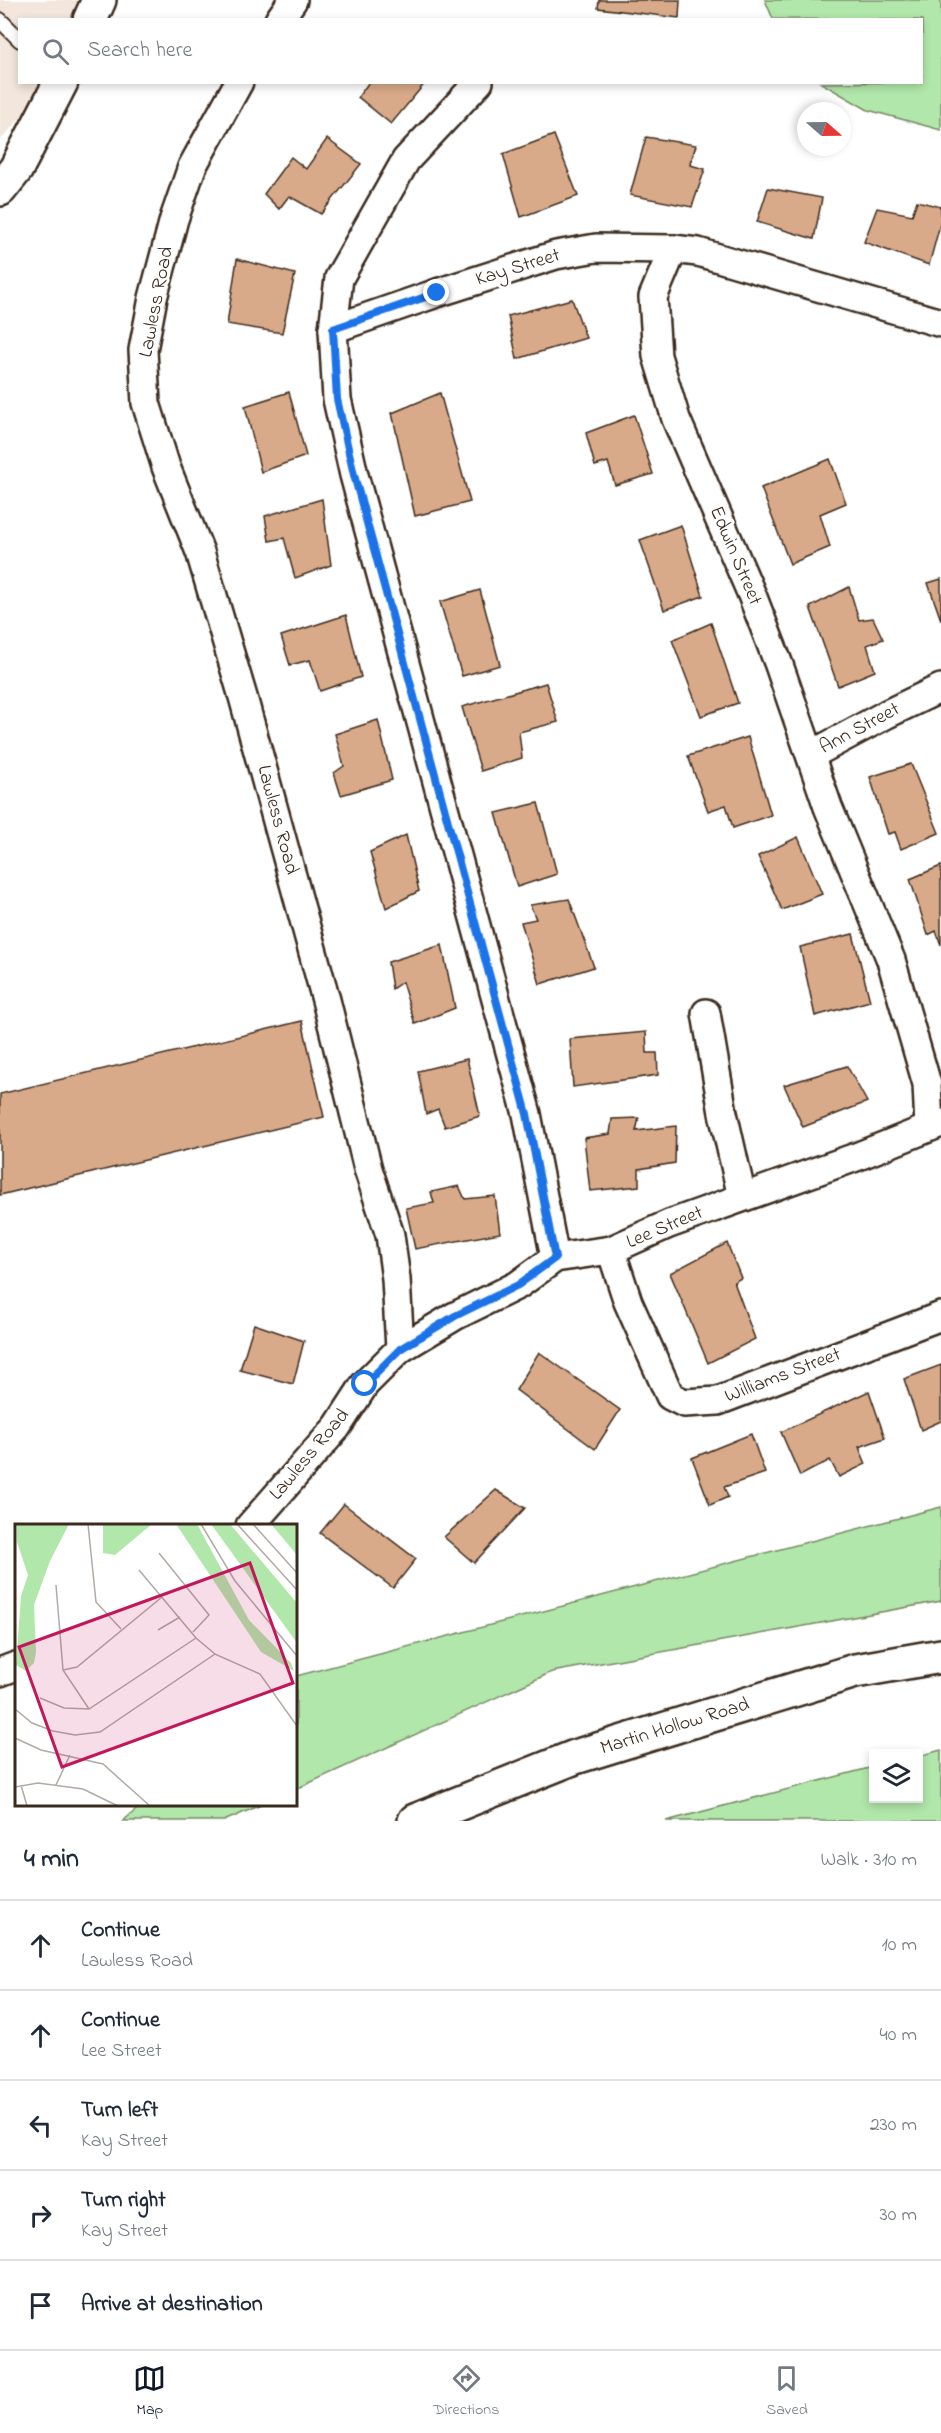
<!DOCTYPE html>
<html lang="en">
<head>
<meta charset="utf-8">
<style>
  :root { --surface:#fff; --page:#f6f6f7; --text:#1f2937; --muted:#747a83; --line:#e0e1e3; --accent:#111827 }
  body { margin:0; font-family:"Indie Flower",sans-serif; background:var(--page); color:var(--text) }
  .controls { position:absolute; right:18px; bottom:18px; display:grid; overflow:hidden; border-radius:0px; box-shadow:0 3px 9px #0003 }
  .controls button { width:54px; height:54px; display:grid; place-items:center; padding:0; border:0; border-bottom:2px solid var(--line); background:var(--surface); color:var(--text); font:30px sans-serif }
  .compass { position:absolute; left:797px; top:102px; width:54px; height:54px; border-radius:50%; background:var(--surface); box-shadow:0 3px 9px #0003; rotate:110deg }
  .stop { position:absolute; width:18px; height:18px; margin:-14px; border:4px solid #1a73e8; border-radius:50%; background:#fff }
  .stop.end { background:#1a73e8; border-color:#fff; box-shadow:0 2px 6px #0008 }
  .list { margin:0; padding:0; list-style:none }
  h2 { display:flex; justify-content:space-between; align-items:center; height:78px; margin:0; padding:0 24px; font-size:26px }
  h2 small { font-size:20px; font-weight:400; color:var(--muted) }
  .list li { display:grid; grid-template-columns:39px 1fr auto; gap:18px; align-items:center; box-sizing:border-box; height:90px; padding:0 24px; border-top:2px solid var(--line) }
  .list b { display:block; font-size:22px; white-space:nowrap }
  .list p { margin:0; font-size:20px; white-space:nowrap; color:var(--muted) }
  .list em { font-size:20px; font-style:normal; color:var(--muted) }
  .icon { flex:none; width:33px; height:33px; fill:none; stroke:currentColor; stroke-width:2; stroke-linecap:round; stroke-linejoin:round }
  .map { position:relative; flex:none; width:941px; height:1821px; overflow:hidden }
  .search { position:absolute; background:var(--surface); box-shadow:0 3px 9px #0003; left:18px; right:18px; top:18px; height:66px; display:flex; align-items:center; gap:15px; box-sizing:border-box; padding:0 21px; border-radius:0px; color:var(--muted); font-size:22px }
  .sheet { height:528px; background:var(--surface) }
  nav { display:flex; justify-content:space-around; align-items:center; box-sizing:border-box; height:84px; border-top:2px solid var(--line); background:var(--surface); font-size:16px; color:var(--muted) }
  nav a { display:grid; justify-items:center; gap:3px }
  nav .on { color:var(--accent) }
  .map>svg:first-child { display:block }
  .built { fill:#f3e6dc }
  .green { fill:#b1e7aa; stroke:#768864; stroke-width:1.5 }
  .building { fill:#d8aa89; stroke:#3b2a1e; stroke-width:1.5 }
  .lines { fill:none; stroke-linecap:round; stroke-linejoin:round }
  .service-casing { stroke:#3b2a1e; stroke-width:18 }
  .minor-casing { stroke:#3b2a1e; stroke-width:32 }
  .tertiary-casing { stroke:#3b2a1e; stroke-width:38 }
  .service { stroke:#fff; stroke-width:14 }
  .minor { stroke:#fff; stroke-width:27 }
  .tertiary { stroke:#fff; stroke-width:33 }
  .route { stroke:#1a73e8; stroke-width:8 }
  .labels { text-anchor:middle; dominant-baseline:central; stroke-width:6; stroke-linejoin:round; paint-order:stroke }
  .street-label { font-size:20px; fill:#3b2a1e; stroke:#fff }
  .inset-road { fill:none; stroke:#b1aaa5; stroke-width:1.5 }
  .view { fill:#c2185b; fill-opacity:0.15; stroke:#c2185b; stroke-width:3 }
  .inset-edge { fill:none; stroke:#3b2a1e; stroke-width:3 }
</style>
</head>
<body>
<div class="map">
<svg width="941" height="1821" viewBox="0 0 941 1821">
  <rect width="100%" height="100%" fill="#fff"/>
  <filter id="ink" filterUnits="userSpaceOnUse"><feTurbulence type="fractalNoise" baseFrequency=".0167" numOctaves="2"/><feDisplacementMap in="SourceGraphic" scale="12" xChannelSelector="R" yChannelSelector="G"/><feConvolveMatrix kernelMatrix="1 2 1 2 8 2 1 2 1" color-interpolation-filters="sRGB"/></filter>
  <g filter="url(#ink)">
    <polygon class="built" points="0,0 119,0 103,19 20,20 20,82 50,83 0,141"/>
    <g class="green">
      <polygon points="765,0 941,0 941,130 868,110 821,83 922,82 922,20 773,19"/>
      <polygon points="941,1507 941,1601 552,1672 296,1789 296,1676"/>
      <polygon points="941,1750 941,1821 666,1821 873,1767 874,1798 918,1798 919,1756"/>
      <polygon points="142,1805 142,1804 261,1805 224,1821 123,1821"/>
    </g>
    <g class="building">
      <polygon points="599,0 680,0 679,18 598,8"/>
      <polygon points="369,82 426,82 391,124 358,97"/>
      <polygon points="554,135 578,196 521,217 503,154"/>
      <polygon points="646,137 696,145 690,165 705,169 692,207 630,195"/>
      <polygon points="327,139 361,164 321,214 289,196 279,209 264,194 291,157 306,169"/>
      <polygon points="768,188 822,198 814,239 757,222"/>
      <polygon points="917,201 941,207 941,221 929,265 864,242 877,208 912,215"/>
      <polygon points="237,259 295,274 282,333 227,324"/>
      <polygon points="572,299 586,338 517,359 508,316"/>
      <polygon points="289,392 306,456 261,472 245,406"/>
      <polygon points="440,393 470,502 415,516 392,413"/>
      <polygon points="634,415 653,474 615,485 608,462 595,466 586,433"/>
      <polygon points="830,459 846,503 820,514 830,547 790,564 761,488"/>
      <polygon points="322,499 331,565 295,578 284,538 269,541 265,516"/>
      <polygon points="681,525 703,596 664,610 640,540"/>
      <polygon points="941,579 941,620 928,583"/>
      <polygon points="849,587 859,620 873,618 883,639 867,645 875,671 838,686 810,607"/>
      <polygon points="480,590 500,665 462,676 440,602"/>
      <polygon points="346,615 361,677 320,691 310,660 290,665 281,636"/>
      <polygon points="711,623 738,703 701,716 672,640"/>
      <polygon points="546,683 558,722 519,732 522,758 481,771 462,707"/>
      <polygon points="378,720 392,780 341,795 334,773 344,766 335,734"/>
      <polygon points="748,737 771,815 733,828 726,805 708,811 688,756"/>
      <polygon points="911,764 939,833 901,849 895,832 888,834 870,777"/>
      <polygon points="538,803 557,874 517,887 496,813"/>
      <polygon points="406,835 419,891 386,908 370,852"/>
      <polygon points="798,837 822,894 782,910 758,856"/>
      <polygon points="941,866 941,945 936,931 928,935 910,879"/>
      <polygon points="569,899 594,967 540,984 521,922 536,919 530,905"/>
      <polygon points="853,934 870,1001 815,1016 800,947"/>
      <polygon points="442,945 455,1008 415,1024 402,982 392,989 388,962"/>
      <polygon points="302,1021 324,1117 0,1195 0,1094"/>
      <polygon points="646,1032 647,1053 657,1053 658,1075 573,1087 570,1039"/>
      <polygon points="467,1059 480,1116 445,1127 438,1109 426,1114 418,1071"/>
      <polygon points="847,1066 867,1102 803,1127 784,1085"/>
      <polygon points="639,1118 636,1131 676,1126 675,1163 639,1169 639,1186 590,1191 584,1138 610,1134 612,1119"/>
      <polygon points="459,1186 465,1199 495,1196 500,1233 415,1249 406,1208 434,1203 431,1192"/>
      <polygon points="727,1243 741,1278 734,1282 755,1339 708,1363 670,1273"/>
      <polygon points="254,1324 304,1341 293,1384 240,1370"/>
      <polygon points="539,1352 620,1410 595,1449 516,1390"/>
      <polygon points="941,1365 941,1421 921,1430 904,1379"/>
      <polygon points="869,1391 885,1438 859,1447 866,1464 839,1477 830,1460 800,1476 781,1432"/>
      <polygon points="751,1434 765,1473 724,1487 728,1497 710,1505 692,1458"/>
      <polygon points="496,1490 525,1508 474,1563 444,1537"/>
      <polygon points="344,1504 416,1559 393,1588 320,1533"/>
    </g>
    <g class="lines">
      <g class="service-casing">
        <polyline id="service" points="0,20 20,40"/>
      </g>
      <g class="minor-casing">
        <g id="minor">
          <polyline points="279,20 293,0"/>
          <polyline points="239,82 192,167 174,219 153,298 143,350 146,403 166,467 200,552 243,697 326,1000 368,1169 390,1235 396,1279 400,1349 365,1384 337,1427 250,1526"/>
          <polyline points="479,82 406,160 339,278 333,329 337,399 354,475 527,1114 555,1258"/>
          <polyline points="673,249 653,297 657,356 676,419 752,595 779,665 828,807 891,960 927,1084 929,1127"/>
          <polyline points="333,329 437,293 556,255 596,248 673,249 698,252 941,323"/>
          <polyline points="811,755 887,714 941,688"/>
          <polyline points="706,1013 723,1113 742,1197"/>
          <polyline points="611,1250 628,1302 670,1396 684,1403 718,1401 941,1316"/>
          <polyline points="400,1349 455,1316 518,1285 555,1258 611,1250 669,1224 856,1157 941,1123"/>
          <polyline points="0,1672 16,1666"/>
        </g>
      </g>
      <g class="tertiary-casing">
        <g id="tertiary">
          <polyline points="90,20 99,0"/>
          <polyline points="0,189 16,169 61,82"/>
          <polyline points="415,1821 575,1757 855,1671 941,1656"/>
        </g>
      </g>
      <use href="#service" class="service"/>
      <use href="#minor" class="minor"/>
      <use href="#tertiary" class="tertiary"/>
    </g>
  </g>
  <g class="lines" filter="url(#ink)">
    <polyline class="route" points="365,1384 400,1349 455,1316 518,1285 555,1258 527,1114 354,475 337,399 333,329 437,293"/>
  </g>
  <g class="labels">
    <g class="street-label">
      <text transform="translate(518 268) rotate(-17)">Kay Street</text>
      <text transform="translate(157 302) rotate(-79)">Lawless Road</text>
      <text transform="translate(735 556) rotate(67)">Edwin Street</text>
      <text transform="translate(860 729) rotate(-28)">Ann Street</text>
      <text transform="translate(277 820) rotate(75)">Lawless Road</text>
      <text transform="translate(665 1228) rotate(-23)">Lee Street</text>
      <text transform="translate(783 1376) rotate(-21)">Williams Street</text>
      <text transform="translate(310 1455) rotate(-50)">Lawless Road</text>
      <text transform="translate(675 1727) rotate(-17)">Martin Hollow Road</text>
    </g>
  </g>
  <g transform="translate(15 1524)">
    <rect width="282" height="282" fill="#fff"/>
    <path d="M2,0H54L35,37L19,81L21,128L19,139L11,147L1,141L6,72L13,51L2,18ZM88,0H137L100,31L88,29ZM161,0H182L234,96L276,139L279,147L246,128ZM196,0H215L282,79V119ZM256,0H282V31Z" fill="#b1e7aa"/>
    <path class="inset-road" d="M73,0L81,78L106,105M186,0L220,57L282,132M222,0L282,66M238,0L282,49M144,29L194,91L178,108M124,46L181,114L200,130M41,61L48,146L74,185M143,106L165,93M48,146L62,143L147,73M25,174L49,184L74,185L181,114M0,185L17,199L38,207L60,211L85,208L200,130L245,150L282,202M0,214L26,226L88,240L135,282M6,261L12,282M41,261L55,231M0,263L23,259L68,265L103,282"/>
    <path class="view" d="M235,39L278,159L47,243L4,123Z"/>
    <rect width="282" height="282" class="inset-edge"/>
  </g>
</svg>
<div class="controls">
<button><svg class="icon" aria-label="layers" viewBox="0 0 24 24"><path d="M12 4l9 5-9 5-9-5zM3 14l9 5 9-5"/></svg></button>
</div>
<svg class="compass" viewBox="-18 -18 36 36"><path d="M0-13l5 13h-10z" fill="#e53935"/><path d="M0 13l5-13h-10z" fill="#747a83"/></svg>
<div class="stop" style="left:365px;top:1384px"></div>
<div class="stop end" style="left:437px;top:293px"></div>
<div class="search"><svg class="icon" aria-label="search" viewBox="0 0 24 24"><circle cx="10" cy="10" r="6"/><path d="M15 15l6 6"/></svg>Search here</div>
</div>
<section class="sheet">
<h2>4 min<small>Walk · 310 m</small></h2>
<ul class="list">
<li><svg class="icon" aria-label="ahead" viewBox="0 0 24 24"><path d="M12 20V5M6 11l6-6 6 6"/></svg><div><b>Continue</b><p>Lawless Road</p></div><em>10 m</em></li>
<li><svg class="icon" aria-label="ahead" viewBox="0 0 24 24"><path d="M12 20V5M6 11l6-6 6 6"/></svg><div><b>Continue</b><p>Lee Street</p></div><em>40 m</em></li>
<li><svg class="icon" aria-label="left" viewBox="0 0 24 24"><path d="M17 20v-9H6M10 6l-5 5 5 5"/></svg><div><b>Turn left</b><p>Kay Street</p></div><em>230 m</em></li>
<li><svg class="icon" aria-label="right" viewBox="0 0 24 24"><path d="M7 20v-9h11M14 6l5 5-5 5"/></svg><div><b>Turn right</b><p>Kay Street</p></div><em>30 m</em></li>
<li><svg class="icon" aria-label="arrive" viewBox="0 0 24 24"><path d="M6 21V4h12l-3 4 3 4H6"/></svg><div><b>Arrive at destination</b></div></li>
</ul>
</section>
<nav>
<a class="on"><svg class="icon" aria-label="map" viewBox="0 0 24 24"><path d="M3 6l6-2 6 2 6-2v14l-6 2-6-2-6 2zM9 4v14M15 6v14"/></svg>Map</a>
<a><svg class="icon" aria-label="directions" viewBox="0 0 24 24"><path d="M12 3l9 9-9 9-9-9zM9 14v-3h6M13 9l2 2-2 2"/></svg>Directions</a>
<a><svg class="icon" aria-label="saved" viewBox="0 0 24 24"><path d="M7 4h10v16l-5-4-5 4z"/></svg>Saved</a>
</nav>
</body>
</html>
